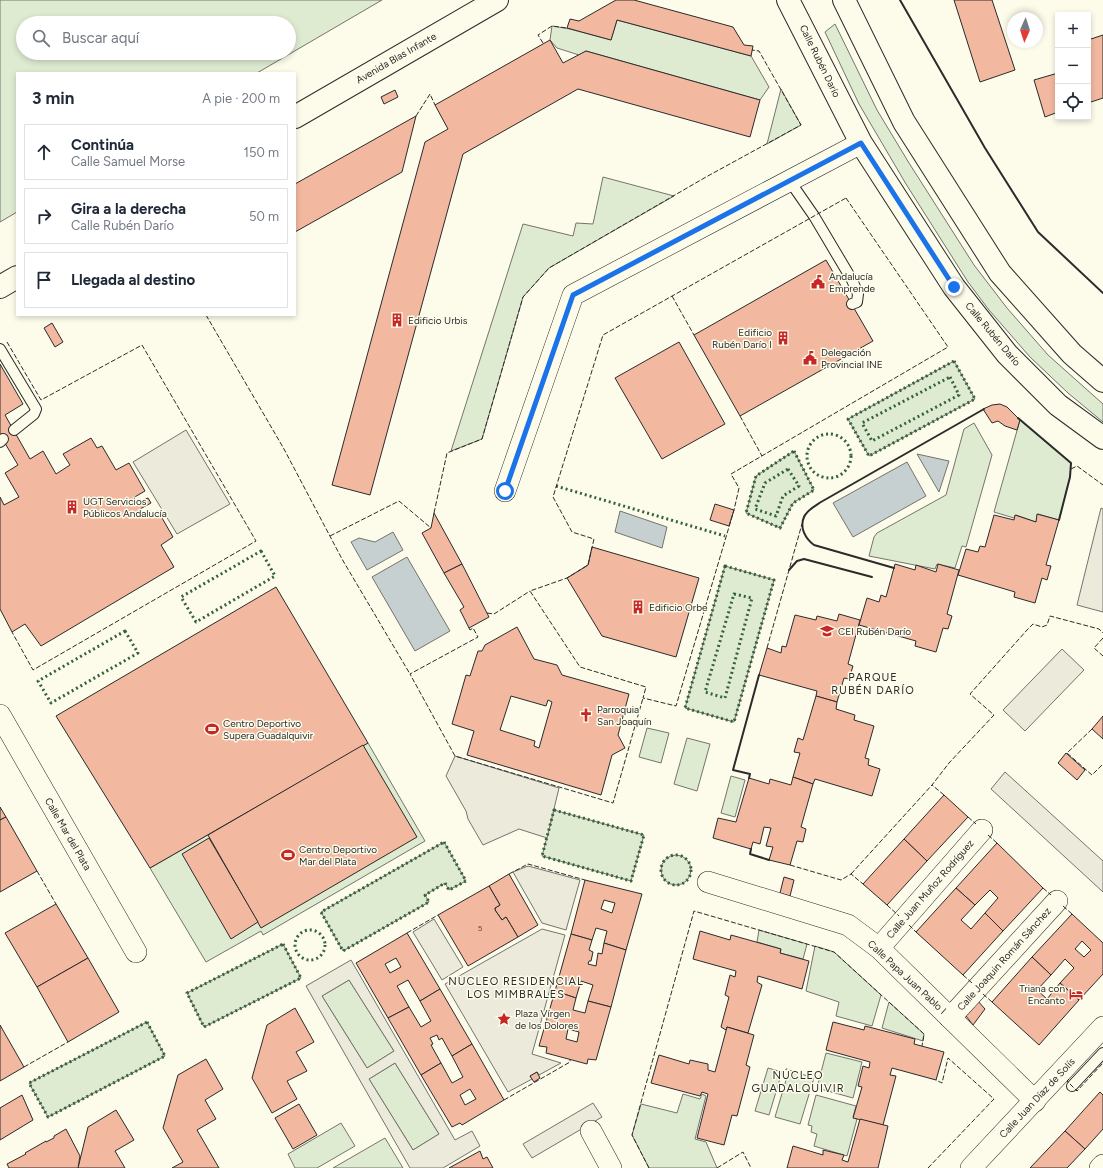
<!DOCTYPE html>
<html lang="es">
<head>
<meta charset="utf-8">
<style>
  :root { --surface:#fff; --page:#f2f2f3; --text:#1f2937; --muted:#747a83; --line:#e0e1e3 }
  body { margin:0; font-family:Figtree,sans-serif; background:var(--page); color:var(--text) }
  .controls { position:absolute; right:12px; top:12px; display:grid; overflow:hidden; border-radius:0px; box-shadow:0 2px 6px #0003 }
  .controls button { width:36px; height:36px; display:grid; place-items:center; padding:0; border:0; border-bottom:1px solid var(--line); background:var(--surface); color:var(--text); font:20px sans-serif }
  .compass { position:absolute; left:1007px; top:12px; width:36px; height:36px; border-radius:50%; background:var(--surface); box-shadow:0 2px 6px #0003; rotate:183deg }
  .stop { position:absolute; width:12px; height:12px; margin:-9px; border:3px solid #1a73e8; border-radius:50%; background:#fff }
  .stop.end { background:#1a73e8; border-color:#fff; box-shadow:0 1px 4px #0008 }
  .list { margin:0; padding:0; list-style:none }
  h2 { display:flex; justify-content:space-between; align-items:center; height:52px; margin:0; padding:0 16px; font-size:17px }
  h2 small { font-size:13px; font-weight:400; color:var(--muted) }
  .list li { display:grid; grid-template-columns:26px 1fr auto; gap:12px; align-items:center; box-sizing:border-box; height:56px; margin:0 8px 8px; padding:0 8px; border:1px solid var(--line); border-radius:0px }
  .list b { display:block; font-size:15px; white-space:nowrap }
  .list p { margin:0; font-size:13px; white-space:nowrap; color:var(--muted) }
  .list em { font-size:13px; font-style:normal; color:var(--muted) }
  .icon { flex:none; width:22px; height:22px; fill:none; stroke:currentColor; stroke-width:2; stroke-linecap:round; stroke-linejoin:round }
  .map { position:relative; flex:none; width:1103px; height:1168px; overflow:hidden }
  .search { position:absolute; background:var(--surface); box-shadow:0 2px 6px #0003; left:16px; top:16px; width:280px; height:44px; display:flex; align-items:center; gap:10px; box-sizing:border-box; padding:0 14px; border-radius:22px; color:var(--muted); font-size:15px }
  .panel { position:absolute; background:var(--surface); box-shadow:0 2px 6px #0003; left:16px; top:72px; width:280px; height:244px; border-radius:0px }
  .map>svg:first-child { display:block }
  .green { fill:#deebd1; stroke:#74746e; fill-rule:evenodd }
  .parking { fill:#eceadb; stroke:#74746e; fill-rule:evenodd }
  .water { fill:#c7d0d0; stroke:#74746e }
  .building { fill:#f2b8a0; stroke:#2b2b2b; fill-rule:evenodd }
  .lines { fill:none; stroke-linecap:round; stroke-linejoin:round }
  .lane-casing { stroke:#2b2b2b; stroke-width:12 }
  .street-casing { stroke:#2b2b2b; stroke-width:22 }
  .primary-casing { stroke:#2b2b2b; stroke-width:24 }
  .lane { stroke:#fdfbea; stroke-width:10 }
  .street { stroke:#fdfbea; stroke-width:21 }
  .primary { stroke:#fdfbea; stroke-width:22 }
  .hedge { stroke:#34623c; stroke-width:3; stroke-dasharray:2 3; stroke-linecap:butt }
  .fence { stroke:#2b2b2b; stroke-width:1; stroke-dasharray:5 2; stroke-linecap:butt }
  .wall { stroke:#2b2b2b; stroke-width:2 }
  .route { stroke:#1a73e8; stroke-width:5 }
  .labels { text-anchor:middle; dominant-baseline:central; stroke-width:3; stroke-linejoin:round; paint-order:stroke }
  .number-label { font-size:8px; fill:#5d4e48 }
  .street-label { font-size:10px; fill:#2b2b2b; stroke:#fdfbea }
  .poi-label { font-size:10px; fill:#2b2b2b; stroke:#fdfbea; text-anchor:start }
  .neighbourhood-label { font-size:11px; letter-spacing:1px; fill:#2b2b2b; stroke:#fdfbea }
</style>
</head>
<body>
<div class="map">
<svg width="1103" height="1168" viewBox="0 0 1103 1168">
  <rect width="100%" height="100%" fill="#fdfbea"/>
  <g class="green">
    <path d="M0,0H382L257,73H17V212L0,222ZM23,23H289V53H23Z"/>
    <polygon points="617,20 751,56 769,87 760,100 586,51 579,55 557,48 550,40 552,26 570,29 611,40"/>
    <polygon points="835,24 877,110 909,163 974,265 1007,308 1048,355 1103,404 1103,422 1068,393 1030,357 989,310 968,282 906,184 859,104 825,32"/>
    <polygon points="781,89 801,125 767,144"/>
    <polygon points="603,177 674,196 549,268 523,297 482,439 451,451 523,224 573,236 576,223 593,224"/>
    <polygon points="954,361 975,399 869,456 848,419"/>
    <polygon points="1020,420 1071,463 1070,477 1059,520 1038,514 1036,522 1016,515 1014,518 994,512"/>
    <polygon points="974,423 992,455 966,547 962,546 955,568 937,564 935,569 869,556 874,537 877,533 946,495 964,429"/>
    <polygon points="794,451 814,490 793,503 780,528 746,513 756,476"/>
    <polygon points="725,566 774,580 734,722 685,708"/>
    <polygon points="647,728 669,733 661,763 639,757"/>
    <polygon points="687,738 710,744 697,791 674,784"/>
    <polygon points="368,743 425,841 263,935 261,931 206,962 150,868"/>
    <polygon points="731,776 745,780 735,817 721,813"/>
    <polygon points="554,810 644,835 631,881 542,856"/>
    <polygon points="444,842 466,881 449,890 445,883 425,895 429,902 343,951 321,912"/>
    <circle cx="676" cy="870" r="15"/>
    <polygon points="759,930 807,944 803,959 780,953 781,949 757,942"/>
    <polygon points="283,944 301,978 204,1027 187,993"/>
    <polygon points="815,946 834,952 881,995 872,1026 836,1016 839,1002 806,991"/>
    <polygon points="349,980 394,1051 367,1068 322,996"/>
    <polygon points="889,1002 924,1034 923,1041 882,1028"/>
    <polygon points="147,1022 165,1056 48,1117 29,1083"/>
    <polygon points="826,1053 862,1062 853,1098 817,1088"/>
    <polygon points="395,1063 439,1134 413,1150 369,1079"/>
    <polygon points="768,1068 782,1072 769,1115 755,1111"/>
    <polygon points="789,1070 814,1078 800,1124 775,1117"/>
    <polygon points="683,1094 700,1099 702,1094 706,1096 695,1139 706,1142 717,1168 649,1168 632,1135 641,1104 677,1113"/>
    <polygon points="816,1095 856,1106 853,1117 857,1119 847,1156 814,1146 817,1134 811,1132 812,1126 808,1125"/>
    <polygon points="341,1123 355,1146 317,1168 295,1168 288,1154"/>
    <polygon points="385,1138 403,1168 333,1168"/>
  </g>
  <g class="parking">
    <polygon points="186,430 230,504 177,534 133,462"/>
    <polygon points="1101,508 1103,509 1103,612 1077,605"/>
    <polygon points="1062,649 1084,670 1025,731 1003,710"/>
    <polygon points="455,756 559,788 547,838 519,829 483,845 468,819 466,811 446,776"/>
    <polygon points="1005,772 1103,861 1103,892 991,789"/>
    <polygon points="528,866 580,880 566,930 542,923 513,872"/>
    <polygon points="434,919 463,967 442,980 413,932"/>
    <polygon points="542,929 565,935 532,1054 561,1063 539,1075 537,1072 530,1076 532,1079 508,1092 445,984"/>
    <path d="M351,960L455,1140L472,1131L480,1146L443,1168H410L306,986ZM349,980L394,1051L367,1068L322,996ZM395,1063L439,1134L413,1150L369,1079Z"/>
    <polygon points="593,1103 602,1117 532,1158 523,1144"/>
  </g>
  <g class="water">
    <polygon points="917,454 949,461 939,492"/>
    <polygon points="907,462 926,496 853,537 833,503"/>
    <polygon points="620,511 667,527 662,548 615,532"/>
    <polygon points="393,532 403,550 367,570 351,542 359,538 375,542"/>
    <polygon points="407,557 450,631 415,651 372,577"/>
  </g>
  <g class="building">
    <polygon points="616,0 634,0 733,27 744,45 753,46 751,56 617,20 611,40 567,28 570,19 579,21"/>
    <polygon points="954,0 992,0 1015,70 980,82"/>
    <polygon points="1103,35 1103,98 1088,103 1088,40"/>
    <polygon points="550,40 563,63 586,51 760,100 750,137 578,89 463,154 370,495 332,485 425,142 448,129 435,105"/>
    <polygon points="1058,73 1058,112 1045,117 1034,80"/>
    <polygon points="395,90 398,97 384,104 381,97"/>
    <polygon points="416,116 402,172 295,232 295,184"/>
    <polygon points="826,260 873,341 740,416 694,335"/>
    <polygon points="52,323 63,342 55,347 44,328"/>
    <polygon points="679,342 725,424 662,459 615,378"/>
    <polygon points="0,364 23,404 5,415 30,459 43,451 56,474 70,465 63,454 91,438 97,448 102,446 116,470 129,463 145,491 133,498 137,503 148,498 151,503 140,509 146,517 158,511 173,537 161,545 174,567 41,646 25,624 12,632 0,609 0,497 4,505 19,497 5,473 18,465 0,435"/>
    <polygon points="1000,404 1007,407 1020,420 1017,430 1005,426 998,421 992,423 983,409 992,405"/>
    <polygon points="715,504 734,510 729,526 710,520"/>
    <polygon points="434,513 462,564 444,573 422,533 431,528"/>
    <polygon points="1037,514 1059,520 1046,565 1051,566 1047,580 1042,578 1035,603 1014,597 1015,592 958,575 966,549 978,552 980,546 985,547 994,515 1014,520 1015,515 1036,522"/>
    <polygon points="592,547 699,578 676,657 602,636 567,578 588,565"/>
    <polygon points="462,564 489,617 469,628 460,610 464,607 444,573"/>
    <polygon points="895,564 915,570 916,565 936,572 938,564 959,570 947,614 952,616 948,629 943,628 936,652 915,646 916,641 859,625 867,598 879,602 881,595 886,597"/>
    <polygon points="276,587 368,743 150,868 56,716"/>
    <polygon points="839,614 860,620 848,664 853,666 849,679 844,678 837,702 816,696 817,691 759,675 767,648 781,653 782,646 786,647 795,615 816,620 817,616 837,621"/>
    <path d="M517,627L534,659L557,665L562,675L629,694L618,735L625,748L612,755L601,795L467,755L474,731L452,724L466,675L470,676L478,651H482L485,645ZM511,696L546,706L548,700L552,702L539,748L534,746L535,741L500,730Z"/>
    <polygon points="816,696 837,702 836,709 855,715 854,720 874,726 865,758 869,759 868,765 880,769 872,796 815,779 813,784 793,777 800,753 794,752 798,738 803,740"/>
    <polygon points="1103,716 1103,739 1092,729"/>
    <polygon points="363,745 417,837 261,928 208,835"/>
    <polygon points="1066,753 1085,770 1077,780 1058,763"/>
    <polygon points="793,777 813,784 801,827 806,829 803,842 797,841 790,865 769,860 773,847 766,846 771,828 764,827 760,844 753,842 751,849 713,838 718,818 736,822 749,778 769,784 770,779 791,785"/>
    <polygon points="944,795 968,817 927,861 904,839"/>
    <polygon points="0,807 6,817 0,820"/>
    <polygon points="6,817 37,871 0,892 0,820"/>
    <polygon points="209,838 258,922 231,939 182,854"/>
    <polygon points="904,839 927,861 887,905 863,884"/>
    <polygon points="997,843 1043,888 1003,931 985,913 998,898 990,890 975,905 956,888"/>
    <polygon points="509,874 538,925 518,937 506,917 502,920 495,910 495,908 500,905 489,886"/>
    <polygon points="784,877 794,880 790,896 780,893"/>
    <path d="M585,880L642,894L626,950L604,943L607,931L596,928L592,940L571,934ZM604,900L615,903L612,913L601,909Z"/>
    <polygon points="489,886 500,905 495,908 495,910 502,920 506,917 518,937 468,966 438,915"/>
    <polygon points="956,888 975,905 961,920 971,929 985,913 1003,931 963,975 916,932"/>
    <polygon points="56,904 88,958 37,987 5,933"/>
    <path d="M1072,914L1103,943V974L1079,1000L1060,983L1074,968L1065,959L1051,975L1032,957ZM1082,941L1091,950L1084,957L1075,949Z"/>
    <polygon points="700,931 730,940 731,935 781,949 780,953 809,961 802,989 758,976 757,982 762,985 748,1033 727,1027 726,1030 721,1027 729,997 725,995 730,975 735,977 736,971 693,959"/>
    <path d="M407,933L440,989L420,1001L408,980L397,986L409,1007L388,1018L356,963ZM396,958L401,967L390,973L385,964Z"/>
    <polygon points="571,934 592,940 589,950 593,952 591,961 589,961 588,964 596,966 598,953 602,954 604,943 626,950 611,1007 588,1001 593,985 581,981 576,998 555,991"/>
    <polygon points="1032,957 1051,975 1037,990 1047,999 1060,983 1079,1000 1039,1045 992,1002"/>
    <polygon points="88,958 119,1012 68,1042 37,987"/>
    <polygon points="440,989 472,1044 452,1056 442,1038 439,1040 437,1035 430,1038 433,1044 431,1045 441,1063 421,1075 388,1018 409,1007 421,1027 431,1021 420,1001"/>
    <path d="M555,991L576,998L573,1010L585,1013L588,1001L611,1007L596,1060L588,1059L587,1064L546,1053L547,1047L539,1046ZM568,1029L579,1032L577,1042L566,1039Z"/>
    <polygon points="977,1000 985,1009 973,1025 966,1016"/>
    <polygon points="295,1008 314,1042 296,1052 307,1071 287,1081 297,1099 272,1113 252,1078 267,1025"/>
    <polygon points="833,1022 864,1030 865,1026 915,1039 914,1044 944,1052 936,1080 892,1068 890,1075 896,1076 883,1125 853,1118 862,1087 858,1086 863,1066 869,1068 870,1062 826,1050"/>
    <polygon points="0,1025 24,1067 0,1081"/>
    <polygon points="727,1027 754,1035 746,1065 750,1067 737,1116 732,1115 724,1145 697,1138 708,1094 702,1092 700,1096 651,1083 659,1055 689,1064 690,1060 708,1064 708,1070 715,1072"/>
    <path d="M472,1044L504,1100L462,1125L460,1123L452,1127L421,1075L441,1063L452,1083L463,1077L452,1056ZM470,1089L476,1099L465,1105L460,1095Z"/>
    <polygon points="206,1059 223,1089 205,1100 216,1119 197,1130 219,1168 172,1168 183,1162 163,1128 178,1075"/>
    <polygon points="537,1072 540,1078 534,1082 530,1076"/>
    <polygon points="1100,1092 1103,1095 1103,1129 1085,1149 1065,1131"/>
    <polygon points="22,1095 33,1120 0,1140 0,1108"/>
    <polygon points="299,1104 317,1135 293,1149 275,1118"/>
    <polygon points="116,1110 134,1140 115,1151 125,1168 78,1168 88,1127"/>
    <polygon points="860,1119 888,1126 878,1168 787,1168 793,1146 823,1155 823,1150 844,1155 842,1160 848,1162"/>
    <polygon points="66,1129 80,1156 78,1168 9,1168 7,1164 26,1154 25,1153 46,1141 46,1142 54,1138 54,1136"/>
    <polygon points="1065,1131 1085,1149 1067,1168 1030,1168"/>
    <polygon points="480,1151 483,1159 487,1157 493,1168 449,1168"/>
  </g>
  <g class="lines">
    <g class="lane-casing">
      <g id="lane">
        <polyline points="789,180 814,216 852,280 858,294 857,302 852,304"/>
        <polyline points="0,349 36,409 34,414 14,430"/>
        <polyline points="0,442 3,439"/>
        <polyline points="1072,1086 1103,1053"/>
      </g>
    </g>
    <g class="street-casing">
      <g id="street">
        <polyline points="505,491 573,295 861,143"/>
        <polyline points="0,715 136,952"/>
        <polyline points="708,882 848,925 879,948 1035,1101"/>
        <polyline points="879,948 982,830"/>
        <polyline points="950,1018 1057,901"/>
        <polyline points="591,1131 611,1168"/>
        <polyline points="971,1168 1103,1027"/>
        <polyline points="1100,1168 1103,1165"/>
      </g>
    </g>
    <g class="primary-casing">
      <g id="primary">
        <polyline points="788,0 861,143 954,287 1007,354 1058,405 1103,438"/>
        <polyline points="844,0 904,122 1000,273 1072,354 1103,381"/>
        <polyline points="295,117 497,0"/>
        <polyline points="0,287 17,277"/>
      </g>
    </g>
    <use href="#lane" class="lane"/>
    <use href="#street" class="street"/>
    <use href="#primary" class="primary"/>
    <g class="hedge">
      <polygon points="954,361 975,399 869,456 848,419"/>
      <polygon points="950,377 959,395 872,441 862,423"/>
      <circle cx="829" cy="456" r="22"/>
      <polygon points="794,451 814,490 793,503 780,528 746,513 756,476"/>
      <polygon points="788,469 799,486 783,496 776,516 755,509 765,483"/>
      <polyline points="556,486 725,536"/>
      <polygon points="261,551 275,576 196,622 181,597"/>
      <polygon points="725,566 774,580 734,722 685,708"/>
      <polygon points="734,594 752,598 725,698 705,692"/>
      <polygon points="125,631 138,653 51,703 38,681"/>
      <polygon points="554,810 644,835 631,881 542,856"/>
      <polygon points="444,842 466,881 449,890 445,883 425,895 429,902 343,951 321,912"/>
      <circle cx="676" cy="870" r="15"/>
      <circle cx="310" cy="945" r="15"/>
      <polygon points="283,944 301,978 204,1027 187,993"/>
      <polygon points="147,1022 165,1056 48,1117 29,1083"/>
    </g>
    <g class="fence">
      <polyline points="543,43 538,35 552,26 567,28"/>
      <polyline points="416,116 430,94 435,105"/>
      <polygon points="846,198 948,347 731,474 739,488 734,510 676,706 643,698 646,687 580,667 530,591 567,578 588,565 594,539 572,532 553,497 603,335"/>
      <polyline points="672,296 694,335"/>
      <polyline points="206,315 284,449 342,559 410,674"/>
      <polyline points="7,342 41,400 142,345 256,541 33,670 12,632"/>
      <polyline points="740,416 762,456"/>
      <polyline points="1071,469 1077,466 1103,485"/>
      <polyline points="434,513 447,453 482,439 523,297 549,268 706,177 801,125 759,51 752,50"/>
      <polyline points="330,536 399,501 431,528"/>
      <polyline points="487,613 494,614 530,591"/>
      <polyline points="469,628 470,630 473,628 478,637 410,674 455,756 613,803 643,698"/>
      <polyline points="1103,638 1094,648 1103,656"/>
      <polyline points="767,648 802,524"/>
      <polyline points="1092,729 1067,753 1092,775 1103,764"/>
      <polyline points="944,795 932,785 949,763 994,715 970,694 1027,630 1033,624 1042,627 1047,625 1050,616 1099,629 1103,633"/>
      <polyline points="968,817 976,824"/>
      <polyline points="988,835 997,843"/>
      <polyline points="790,865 841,880 851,874 863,884"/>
      <polyline points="37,871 56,904"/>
      <polyline points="509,874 528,864 585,880"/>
      <polyline points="851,874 932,785"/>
      <polyline points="1043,888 1051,895"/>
      <polyline points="887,905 899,916"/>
      <polyline points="1063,906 1072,914"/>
      <polyline points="909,925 916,932"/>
      <polyline points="407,933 438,915"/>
      <polyline points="963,975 972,983"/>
      <polyline points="983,994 992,1002"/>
      <polyline points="24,1067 68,1042"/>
      <polyline points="1069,1079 1067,1081 1077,1091 1103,1063"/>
      <polyline points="504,1100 570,1062 570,1060"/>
      <polyline points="649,1168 632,1135 694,911 834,952 924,1034 922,1046"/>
      <polyline points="717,1168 743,1152 751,1168"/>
      <polyline points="928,1168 994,1099 948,1058 942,1083 936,1080"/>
    </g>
    <g class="wall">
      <polyline points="900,0 985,148 1038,232 1103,293"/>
      <polyline points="1018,418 1071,463 1070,477 1059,520"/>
      <path d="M894,568L814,545C806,539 799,528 804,517C807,510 815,506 821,502L984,409"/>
      <polyline points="789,570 797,561 804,559 872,577"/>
      <polyline points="749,778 750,774 733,770 759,675"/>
      <polyline points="751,849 750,854 769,860"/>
    </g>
  </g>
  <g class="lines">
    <polyline class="route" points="505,491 573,295 861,143 954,287"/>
  </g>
  <defs>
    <g id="civic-bare" transform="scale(1.08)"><path d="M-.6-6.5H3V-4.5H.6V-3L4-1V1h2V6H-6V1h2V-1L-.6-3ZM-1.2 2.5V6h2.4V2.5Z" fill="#c62828" stroke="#fdfbea" stroke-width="2.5" paint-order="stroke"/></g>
    <g id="building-bare" transform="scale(1.08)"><path d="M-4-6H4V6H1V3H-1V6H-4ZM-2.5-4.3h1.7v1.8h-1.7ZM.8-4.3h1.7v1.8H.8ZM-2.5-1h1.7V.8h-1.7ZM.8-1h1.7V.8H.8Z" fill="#c62828" stroke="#fdfbea" stroke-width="2.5" paint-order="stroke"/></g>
    <g id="school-bare" transform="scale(1.08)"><path d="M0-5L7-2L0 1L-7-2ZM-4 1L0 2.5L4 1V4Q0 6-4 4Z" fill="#c62828" stroke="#fdfbea" stroke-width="2.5" paint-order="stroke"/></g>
    <g id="church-bare" transform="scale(1.08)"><path d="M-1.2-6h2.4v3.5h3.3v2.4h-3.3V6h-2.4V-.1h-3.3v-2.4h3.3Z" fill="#c62828" stroke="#fdfbea" stroke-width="2.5" paint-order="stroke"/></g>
    <g id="stadium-bare" transform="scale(1.08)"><path d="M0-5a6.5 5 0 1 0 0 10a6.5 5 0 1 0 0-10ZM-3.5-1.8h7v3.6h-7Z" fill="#c62828" stroke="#fdfbea" stroke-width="2.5" paint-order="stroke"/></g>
    <g id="hotel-bare" transform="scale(1.08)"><path d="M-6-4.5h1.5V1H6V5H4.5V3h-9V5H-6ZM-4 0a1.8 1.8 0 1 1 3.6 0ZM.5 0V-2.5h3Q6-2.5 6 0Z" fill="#c62828" stroke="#fdfbea" stroke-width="2.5" paint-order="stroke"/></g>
    <g id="sight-bare" transform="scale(1.08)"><path d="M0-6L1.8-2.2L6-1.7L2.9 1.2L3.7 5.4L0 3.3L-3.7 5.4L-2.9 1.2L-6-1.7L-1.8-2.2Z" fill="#c62828" stroke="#fdfbea" stroke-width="2.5" paint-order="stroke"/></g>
  </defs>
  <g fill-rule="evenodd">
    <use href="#civic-bare" x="818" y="282"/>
    <use href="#building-bare" x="397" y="320"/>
    <use href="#building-bare" x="783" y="338"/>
    <use href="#civic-bare" x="810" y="358"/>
    <use href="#building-bare" x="72" y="507"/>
    <use href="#building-bare" x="638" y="607"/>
    <use href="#school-bare" x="827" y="631"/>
    <use href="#church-bare" x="586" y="715"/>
    <use href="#stadium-bare" x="212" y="729"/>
    <use href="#stadium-bare" x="288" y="855"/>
    <use href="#hotel-bare" x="1076" y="994"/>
    <use href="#sight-bare" x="504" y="1019"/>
  </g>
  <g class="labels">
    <g class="number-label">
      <text x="480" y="928">5</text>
    </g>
    <g class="street-label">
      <text transform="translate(396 58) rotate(-30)">Avenida Blas Infante</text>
      <text transform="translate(820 61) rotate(64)">Calle Rubén Darío</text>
      <text transform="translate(993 334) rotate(50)">Calle Rubén Darío</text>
      <text transform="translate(68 834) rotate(60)">Calle Mar del Plata</text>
      <text transform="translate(930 889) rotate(-49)">Calle Juan Muñoz Rodríguez</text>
      <text transform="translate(1004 959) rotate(-48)">Calle Joaquin Román Sánchez</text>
      <text transform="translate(907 977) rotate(43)">Calle Papa Juan Pablo I</text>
      <text transform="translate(1037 1098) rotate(-47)">Calle Juan Díaz de Solís</text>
    </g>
    <g class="poi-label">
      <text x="829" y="276">Andalucía<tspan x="829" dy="12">Emprende</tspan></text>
      <text x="408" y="320">Edificio Urbis</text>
      <text x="772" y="332" text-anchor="end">Edificio<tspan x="772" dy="12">Rubén Darío I</tspan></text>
      <text x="821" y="352">Delegación<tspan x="821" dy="12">Provincial INE</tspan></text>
      <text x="83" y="501">UGT Servicios<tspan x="83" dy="12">Públicos Andalucía</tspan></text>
      <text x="649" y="607">Edificio Orbe</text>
      <text x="838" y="631">CEI Rubén Darío</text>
      <text x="597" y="709">Parroquia<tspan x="597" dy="12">San Joaquín</tspan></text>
      <text x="223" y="723">Centro Deportivo<tspan x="223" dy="12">Supera Guadalquivir</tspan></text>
      <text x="299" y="849">Centro Deportivo<tspan x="299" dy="12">Mar del Plata</tspan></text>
      <text x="1065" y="988" text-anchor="end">Triana con<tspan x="1065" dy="12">Encanto</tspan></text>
      <text x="515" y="1013">Plaza Vírgen<tspan x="515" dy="12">de los Dolores</tspan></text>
    </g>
    <g class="neighbourhood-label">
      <text x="873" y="677">PARQUE<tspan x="873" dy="13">RUBÉN DARÍO</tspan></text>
      <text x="516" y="981">NUCLEO RESIDENCIAL<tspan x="516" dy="13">LOS MIMBRALES</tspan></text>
      <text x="798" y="1075">NÚCLEO<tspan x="798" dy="13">GUADALQUIVIR</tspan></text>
    </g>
  </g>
</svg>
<div class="controls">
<button>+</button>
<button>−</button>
<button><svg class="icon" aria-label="locate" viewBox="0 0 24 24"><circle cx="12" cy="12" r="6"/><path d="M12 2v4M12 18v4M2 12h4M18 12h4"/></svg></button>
</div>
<svg class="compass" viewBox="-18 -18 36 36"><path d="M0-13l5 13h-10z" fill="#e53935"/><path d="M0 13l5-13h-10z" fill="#747a83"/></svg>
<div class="stop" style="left:505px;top:491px"></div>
<div class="stop end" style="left:954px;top:287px"></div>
<div class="search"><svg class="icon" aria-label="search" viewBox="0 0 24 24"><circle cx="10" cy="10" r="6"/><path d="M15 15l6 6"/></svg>Buscar aquí</div>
<section class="panel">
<h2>3 min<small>A pie · 200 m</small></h2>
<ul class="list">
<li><svg class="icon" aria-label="ahead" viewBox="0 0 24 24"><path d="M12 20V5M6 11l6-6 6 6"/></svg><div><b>Continúa</b><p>Calle Samuel Morse</p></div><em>150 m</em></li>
<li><svg class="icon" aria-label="right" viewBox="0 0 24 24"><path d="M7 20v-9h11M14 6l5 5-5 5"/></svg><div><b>Gira a la derecha</b><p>Calle Rubén Darío</p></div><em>50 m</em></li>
<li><svg class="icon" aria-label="arrive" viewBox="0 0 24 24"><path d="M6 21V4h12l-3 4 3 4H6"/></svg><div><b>Llegada al destino</b></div></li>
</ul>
</section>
</div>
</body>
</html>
